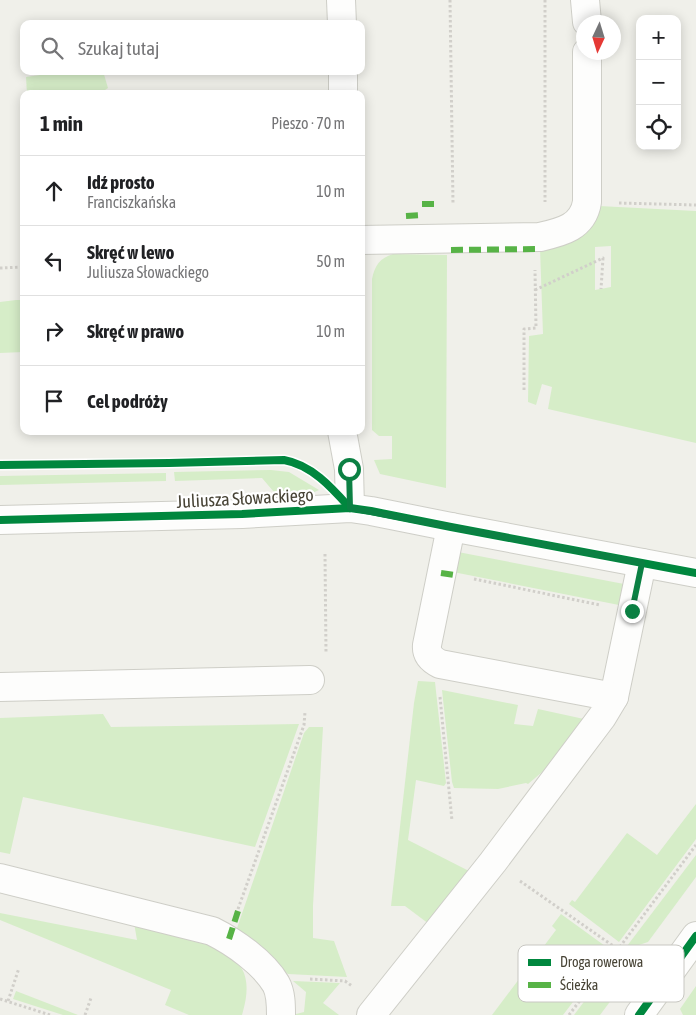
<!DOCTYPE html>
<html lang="pl">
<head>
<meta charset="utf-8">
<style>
  :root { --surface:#fff; --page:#f2f2f2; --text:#202124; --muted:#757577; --line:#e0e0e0 }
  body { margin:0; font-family:"Asap Condensed",sans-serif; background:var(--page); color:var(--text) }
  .controls { position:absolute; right:15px; top:15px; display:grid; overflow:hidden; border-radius:10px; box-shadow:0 2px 12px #0003 }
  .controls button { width:45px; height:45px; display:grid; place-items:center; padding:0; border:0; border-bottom:1px solid var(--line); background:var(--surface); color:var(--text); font:25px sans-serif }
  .compass { position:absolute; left:576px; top:15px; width:45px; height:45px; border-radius:50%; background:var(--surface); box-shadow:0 2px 12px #0003; rotate:184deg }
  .stop { position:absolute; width:15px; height:15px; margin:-11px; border:4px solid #0b8043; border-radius:50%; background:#fff }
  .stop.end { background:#0b8043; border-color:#fff; box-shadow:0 1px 5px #0008 }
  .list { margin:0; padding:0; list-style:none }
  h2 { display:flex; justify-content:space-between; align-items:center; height:65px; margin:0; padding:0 20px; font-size:21px }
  h2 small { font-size:16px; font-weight:400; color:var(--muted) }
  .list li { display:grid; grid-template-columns:32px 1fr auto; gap:15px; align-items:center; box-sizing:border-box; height:70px; padding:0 20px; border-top:1px solid var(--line) }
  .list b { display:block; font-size:19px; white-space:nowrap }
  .list p { margin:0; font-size:16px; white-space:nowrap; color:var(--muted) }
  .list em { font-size:16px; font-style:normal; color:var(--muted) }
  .icon { flex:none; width:28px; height:28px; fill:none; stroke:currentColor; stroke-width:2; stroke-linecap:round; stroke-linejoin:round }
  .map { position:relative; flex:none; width:696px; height:1015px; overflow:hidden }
  .search { position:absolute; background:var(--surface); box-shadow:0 2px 12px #0003; left:20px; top:20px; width:345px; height:55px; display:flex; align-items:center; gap:12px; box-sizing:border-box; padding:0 18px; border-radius:10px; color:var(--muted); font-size:19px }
  .panel { position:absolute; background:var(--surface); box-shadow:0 2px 12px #0003; left:20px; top:90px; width:345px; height:345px; border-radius:10px }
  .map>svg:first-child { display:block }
  .green { fill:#d6edc8; fill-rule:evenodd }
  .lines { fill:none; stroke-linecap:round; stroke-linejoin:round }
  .minor-casing { stroke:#cecec7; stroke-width:30 }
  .path { stroke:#d1cfca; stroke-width:3; stroke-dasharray:2.5 2.5; stroke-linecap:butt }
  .minor { stroke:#fdfdfc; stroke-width:28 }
  .quiet { stroke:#57b346; stroke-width:6; stroke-dasharray:12 6; stroke-linecap:butt }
  .cycleway-casing { stroke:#fff; stroke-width:11 }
  .cycleway { stroke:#00873e; stroke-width:8 }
  .route { stroke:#0b8043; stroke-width:6 }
  .labels { text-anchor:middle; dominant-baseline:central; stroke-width:4.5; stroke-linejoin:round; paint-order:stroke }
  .street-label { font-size:18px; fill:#474335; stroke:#fff }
  .key { fill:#fff; stroke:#c8c7c2; stroke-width:1 }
  .key-label { font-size:14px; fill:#474335 }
</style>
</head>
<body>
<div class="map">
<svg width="696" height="1015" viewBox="0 0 696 1015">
  <rect width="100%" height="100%" fill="#f0f0ea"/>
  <g class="green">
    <polygon points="68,71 103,71 108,88 99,94 27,94 26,77"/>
    <path d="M599,206L696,211V443L548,409L552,387L542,384L536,405L528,402L529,336L543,334L540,248ZM611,246V287L595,290V247Z"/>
    <path d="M393,254L447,255L446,488L380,474L374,460L392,459V436H379L372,430V279C375,265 380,258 393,254Z"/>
    <polygon points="16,300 24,300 24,352 0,353 0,302"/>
    <polygon points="271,470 289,472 319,490 306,496 279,498 262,478 175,481 174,472"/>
    <polygon points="166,473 166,481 0,485 0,476"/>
    <polygon points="458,552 624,584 627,590 624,606 453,572"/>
    <polygon points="418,681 435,682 446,783 444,786 416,780 408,840 469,871 429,924 405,906 391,906 414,703"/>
    <polygon points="442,690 518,705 514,724 533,726 538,709 584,719 547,768 528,784 526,783 498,789 454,788 452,782"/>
    <polygon points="103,714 111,727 299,724 255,847 23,797 10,854 0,852 0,718"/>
    <polygon points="309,727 323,727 313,906 313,938 334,941 347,977 288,974 235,934 304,733"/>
    <polygon points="696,804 696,839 619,942 569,904 572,900 575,902 627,833 657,855"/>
    <polygon points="696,855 696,877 648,942 624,950"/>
    <path d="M0,913L137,940L134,923C157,928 180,932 202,940C214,944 240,961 244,973C249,987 246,1001 242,1015H189L165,1005L171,990L0,920Z"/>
    <polygon points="561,914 612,951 563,1015 492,1015 556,930 552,926"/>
    <polygon points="620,975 624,983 600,1015 574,1015 592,991"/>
    <polygon points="293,981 340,983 323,1003 339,1015 292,1015 304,1012 306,992"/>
    <polygon points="696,986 696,1015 683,1015 680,1009"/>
    <polygon points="16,991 78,1015 63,1015 13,999"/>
  </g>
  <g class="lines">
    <g class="minor-casing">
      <g id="minor">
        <polyline points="341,0 342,24"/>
        <polyline points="585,0 587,22"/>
        <polyline points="343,71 343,94"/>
        <path d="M361,240L540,237C562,232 583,227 587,202V52"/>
        <polyline points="342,431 349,469 350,508"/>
        <polyline points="0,520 242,514 350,508 371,511 451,527 696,573"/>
        <polyline points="0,687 310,680"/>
        <polyline points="614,697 642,563"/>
        <path d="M0,878L212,931C234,942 263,962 276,984C281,993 281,1005 281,1015"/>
        <path d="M371,1015L493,862L602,717L614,697L440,664C432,660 426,655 427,645L451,527"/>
        <polyline points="639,1015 696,936"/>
      </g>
    </g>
    <g class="path">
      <polyline points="450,0 453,204"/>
      <polyline points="545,0 545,202"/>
      <polyline points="619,203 696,205"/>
      <polyline points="0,268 24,267"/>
      <polyline points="535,290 603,258 601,289"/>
      <polyline points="524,390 524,329 536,328 535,270"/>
      <polyline points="325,554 326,653"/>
      <polyline points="474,579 600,605"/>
      <polyline points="440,697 452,821"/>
      <polyline points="520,881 619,950"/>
      <polyline points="238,909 304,725 305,712"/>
      <polyline points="600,975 636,960"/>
      <polyline points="310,979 345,981 352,986"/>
      <polyline points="0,999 50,1015"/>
      <polyline points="8,1001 19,968"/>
      <polyline points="85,1015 91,998"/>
      <polyline points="569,1015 696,845"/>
    </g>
    <use href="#minor" class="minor"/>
    <g class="quiet">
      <polyline points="422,204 435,204"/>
      <polyline points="406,216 423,215"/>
      <polyline points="451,250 535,249"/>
      <polyline points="441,573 454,575"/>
      <polyline points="623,609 632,611"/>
      <polyline points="229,939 238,911"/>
    </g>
    <g class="cycleway-casing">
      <g id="cycleway">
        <path d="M0,465L169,463L284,460C312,465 332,488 350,508"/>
        <polyline points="0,520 242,514 350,508 371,511 451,527 696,573"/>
        <polyline points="639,1015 696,936"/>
      </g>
    </g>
    <use href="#cycleway" class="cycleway"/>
  </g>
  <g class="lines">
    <polyline class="route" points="349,469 350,508 642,563 632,611"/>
  </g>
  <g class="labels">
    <g class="street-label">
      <text transform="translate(245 498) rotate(-3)">Juliusza Słowackiego</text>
    </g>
  </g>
  <rect x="518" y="945" width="166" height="57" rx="8" class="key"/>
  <rect x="528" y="959" width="23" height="7" fill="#00873e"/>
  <rect x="528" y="982" width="23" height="6" fill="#57b346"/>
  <g class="key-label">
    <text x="560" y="967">Droga rowerowa</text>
    <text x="560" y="990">Ścieżka</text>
  </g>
</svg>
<div class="controls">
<button>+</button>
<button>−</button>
<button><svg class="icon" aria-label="locate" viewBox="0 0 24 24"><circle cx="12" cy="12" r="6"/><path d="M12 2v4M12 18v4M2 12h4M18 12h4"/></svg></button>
</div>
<svg class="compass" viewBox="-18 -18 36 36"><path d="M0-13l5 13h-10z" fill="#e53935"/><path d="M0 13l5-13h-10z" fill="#757577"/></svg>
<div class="stop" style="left:349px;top:469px"></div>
<div class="stop end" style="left:632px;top:611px"></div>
<div class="search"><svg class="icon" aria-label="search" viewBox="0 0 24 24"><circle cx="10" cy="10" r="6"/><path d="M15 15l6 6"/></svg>Szukaj tutaj</div>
<section class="panel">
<h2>1 min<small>Pieszo · 70 m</small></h2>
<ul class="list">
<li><svg class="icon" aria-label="ahead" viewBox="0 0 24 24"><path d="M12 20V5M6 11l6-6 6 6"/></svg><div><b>Idź prosto</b><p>Franciszkańska</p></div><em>10 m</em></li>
<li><svg class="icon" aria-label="left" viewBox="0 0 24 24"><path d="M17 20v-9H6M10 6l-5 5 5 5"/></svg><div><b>Skręć w lewo</b><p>Juliusza Słowackiego</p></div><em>50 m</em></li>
<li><svg class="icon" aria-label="right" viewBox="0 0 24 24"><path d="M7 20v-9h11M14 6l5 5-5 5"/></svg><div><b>Skręć w prawo</b></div><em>10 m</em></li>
<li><svg class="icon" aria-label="arrive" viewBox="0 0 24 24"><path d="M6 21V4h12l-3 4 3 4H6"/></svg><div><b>Cel podróży</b></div></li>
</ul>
</section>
</div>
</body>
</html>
